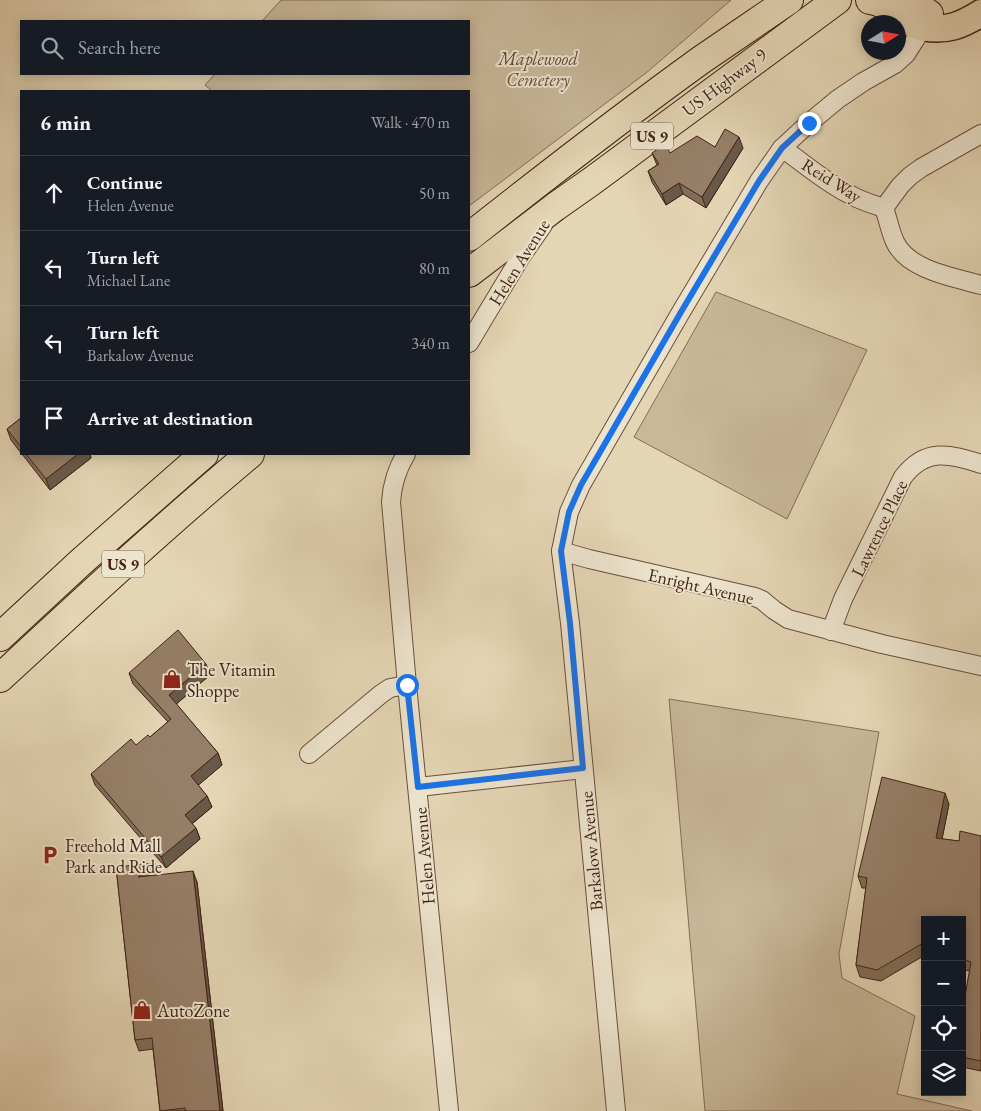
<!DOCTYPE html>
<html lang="en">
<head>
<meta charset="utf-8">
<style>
  :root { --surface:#171b24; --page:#20242c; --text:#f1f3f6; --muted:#9ea1a6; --line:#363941 }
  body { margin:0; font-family:"EB Garamond",serif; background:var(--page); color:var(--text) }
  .controls { position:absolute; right:15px; bottom:15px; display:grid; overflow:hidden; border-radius:0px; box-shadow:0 2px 12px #0003 }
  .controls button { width:45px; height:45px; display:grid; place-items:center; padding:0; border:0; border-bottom:1px solid var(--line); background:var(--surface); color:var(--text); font:25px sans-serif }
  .compass { position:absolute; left:861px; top:15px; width:45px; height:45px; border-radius:50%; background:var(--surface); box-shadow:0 2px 12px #0003; rotate:79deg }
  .stop { position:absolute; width:15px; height:15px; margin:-11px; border:4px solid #1a73e8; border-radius:50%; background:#fff }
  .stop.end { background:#1a73e8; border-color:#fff; box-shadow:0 1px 5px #0008 }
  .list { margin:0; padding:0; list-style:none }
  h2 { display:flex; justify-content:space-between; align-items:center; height:65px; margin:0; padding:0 20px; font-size:21px }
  h2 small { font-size:16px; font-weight:400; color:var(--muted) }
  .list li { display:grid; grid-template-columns:32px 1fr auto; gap:15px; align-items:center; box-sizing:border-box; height:75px; padding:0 20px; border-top:1px solid var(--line) }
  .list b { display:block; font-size:19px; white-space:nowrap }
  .list p { margin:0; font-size:16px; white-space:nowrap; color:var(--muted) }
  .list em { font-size:16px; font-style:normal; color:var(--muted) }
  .icon { flex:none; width:28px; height:28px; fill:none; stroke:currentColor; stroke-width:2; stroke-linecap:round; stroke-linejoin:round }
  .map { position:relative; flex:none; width:981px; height:1111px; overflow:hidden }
  .search { position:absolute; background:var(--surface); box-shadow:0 2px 12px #0003; left:20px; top:20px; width:450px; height:55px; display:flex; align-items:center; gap:12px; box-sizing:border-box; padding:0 18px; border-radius:0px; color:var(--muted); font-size:19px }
  .panel { position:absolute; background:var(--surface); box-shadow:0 2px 12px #0003; left:20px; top:90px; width:450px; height:365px; border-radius:0px }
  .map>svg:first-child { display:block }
  .green { fill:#c8b799; stroke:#856c57 }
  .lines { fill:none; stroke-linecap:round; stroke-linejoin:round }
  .minor-casing { stroke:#6a4f3d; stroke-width:20 }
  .primary-casing { stroke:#422215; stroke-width:29 }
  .trunk-casing { stroke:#422215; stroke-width:30 }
  .minor { stroke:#ede4ce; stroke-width:18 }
  .primary { stroke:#e4d5b4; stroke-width:26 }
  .trunk { stroke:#e4d5b4; stroke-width:28 }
  .wall { fill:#816d59; stroke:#422215 }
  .shaded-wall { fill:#695949; stroke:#422215 }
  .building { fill:#967f68; stroke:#422215 }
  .route { stroke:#1a73e8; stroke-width:6 }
  .labels { text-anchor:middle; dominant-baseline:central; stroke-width:4; stroke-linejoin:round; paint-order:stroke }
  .shield { fill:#ede4ce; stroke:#755c4c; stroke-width:1 }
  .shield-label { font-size:16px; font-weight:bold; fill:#422215 }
  .park-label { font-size:18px; font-style:italic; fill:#644736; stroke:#ede4ce }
  .street-label { font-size:18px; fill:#422215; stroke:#ede4ce }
  .poi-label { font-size:18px; fill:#422215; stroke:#ede4ce; text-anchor:start }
</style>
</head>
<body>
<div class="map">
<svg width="981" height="1111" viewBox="0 0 981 1111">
  <rect width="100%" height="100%" fill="#e4d5b4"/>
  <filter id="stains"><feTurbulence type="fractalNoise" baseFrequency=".004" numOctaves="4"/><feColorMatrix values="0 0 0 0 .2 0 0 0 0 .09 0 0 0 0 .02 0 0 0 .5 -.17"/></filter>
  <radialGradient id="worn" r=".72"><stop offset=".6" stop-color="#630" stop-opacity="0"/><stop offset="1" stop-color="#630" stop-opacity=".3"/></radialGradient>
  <g class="green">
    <polygon points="281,0 731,0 646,73 469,206 469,91 212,91 205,85 215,74 469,74 469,21 262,21"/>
    <polygon points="716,292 867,350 787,519 634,437"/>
    <polygon points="669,699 879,732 839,954 842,978 915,1016 897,1094 972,1111 705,1111"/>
  </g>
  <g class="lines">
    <g class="minor-casing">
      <g id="minor">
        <path d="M981,134L921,168L910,176L900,186L884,208C888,219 890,231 895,242C908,270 953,277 981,285"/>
        <path d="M782,148C805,164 826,183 851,195C861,201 872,204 884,208"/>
        <polyline points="469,343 520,258 543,225"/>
        <path d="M406,454C397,469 392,485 391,502L407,685L449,1111"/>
        <polyline points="561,551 589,559 755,597 762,600 774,610 788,619 882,644 981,666"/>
        <path d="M831,631L843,599L903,477C926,447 949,454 981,464"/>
        <polyline points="309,754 381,694 390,688 407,685"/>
        <polyline points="418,787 583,769"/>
        <polyline points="616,1111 570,623 561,551 569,512 581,485 681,312 759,181 782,148 809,123 838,99 863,82 895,64 906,54 915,40 927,19"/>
      </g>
    </g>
    <g class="primary-casing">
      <path id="primary" d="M923,27C946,32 962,25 981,13"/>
    </g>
    <g class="trunk-casing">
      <g id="trunk">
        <path d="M870,0C888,3 894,13 908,21C913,23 918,25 923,27"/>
        <polyline points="914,0 921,9 929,14"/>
        <path d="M469,237C545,177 622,117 701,60C730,40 760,20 789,0"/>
        <polyline points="469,273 555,207 592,181 837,0"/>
        <polyline points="0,637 82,561 204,454"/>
        <path d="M0,678C82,602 164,526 250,454"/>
      </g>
    </g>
    <use href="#minor" class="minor"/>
    <use href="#primary" class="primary"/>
    <use href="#trunk" class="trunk"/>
  </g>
  <g class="wall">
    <polygon points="715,147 743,148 706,208 683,194 666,205 652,182 648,171 657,165 652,153 670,153"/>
    <polygon points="21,418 21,453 11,440 7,429"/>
    <polygon points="22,454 90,454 91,458 50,490"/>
    <polygon points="129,673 210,675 176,704 218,753 222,765 198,785 207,796 212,807 192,824 196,828 200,839 166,868 95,785 91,774 150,737 168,722 133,684"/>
    <polygon points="949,804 942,839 959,841 981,836 981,1071 962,1067 962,1013 970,971 962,970 962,920 925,920 925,955 881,981 860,977 856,965 866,888 862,888 858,876"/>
    <polygon points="116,867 159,874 157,875 197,882 223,1111 160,1111 153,1049 139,1051 135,1040"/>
  </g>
  <g class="shaded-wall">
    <polygon points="739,137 743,148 706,208 702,197"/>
    <polygon points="679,183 683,194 666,205 662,194"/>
    <polygon points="78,454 90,454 91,458 50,490 46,479"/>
    <polygon points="206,664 210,675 173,707 169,695"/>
    <polygon points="218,753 222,765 195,788 191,776"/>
    <polygon points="945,793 949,804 940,849 936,838"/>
    <polygon points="207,796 212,807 189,826 185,815"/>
    <polygon points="196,828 200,839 166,868 161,857"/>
    <polygon points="155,863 159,874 142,889 138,877"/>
    <polygon points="193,871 197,882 223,1111 220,1111"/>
  </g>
  <g class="building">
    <polygon points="725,129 739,137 702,197 679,183 662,194 648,171 659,164 652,153 665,144 670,153 697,136 715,147"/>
    <polygon points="21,418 21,447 7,429"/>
    <polygon points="26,454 78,454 46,479"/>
    <polygon points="178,630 206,664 169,695 218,753 191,776 207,796 185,815 196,828 161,857 91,774 131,739 136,745 148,735 150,737 171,719 129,673"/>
    <polygon points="882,777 945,793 936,838 959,841 960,831 981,836 981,1061 962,1057 962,1013 971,962 962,959 962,920 925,920 925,942 877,970 856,965 867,878 858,876"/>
    <polygon points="155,863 138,877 193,871 220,1111 186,1111 185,1108 160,1111 152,1038 135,1040 116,867"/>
  </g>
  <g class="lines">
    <polyline class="route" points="407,685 418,787 583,768 570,623 561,551 569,512 581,485 681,312 759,181 782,148 809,123"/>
  </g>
  <defs>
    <g id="shop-bare" transform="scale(1.5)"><path d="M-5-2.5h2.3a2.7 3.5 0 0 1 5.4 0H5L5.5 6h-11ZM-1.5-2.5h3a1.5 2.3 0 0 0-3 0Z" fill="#8f2418" stroke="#ede4ce" stroke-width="2.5" paint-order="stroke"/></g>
    <g id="parking-bare" transform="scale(1.5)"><path d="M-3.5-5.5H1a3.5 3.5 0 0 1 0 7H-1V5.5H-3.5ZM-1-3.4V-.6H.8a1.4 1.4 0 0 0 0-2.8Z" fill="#8f2418" stroke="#ede4ce" stroke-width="2.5" paint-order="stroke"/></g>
  </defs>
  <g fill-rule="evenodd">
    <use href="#shop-bare" x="172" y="679"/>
    <use href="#parking-bare" x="50" y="855"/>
    <use href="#shop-bare" x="142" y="1010"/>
  </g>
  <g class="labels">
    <g class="shield">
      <rect x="631" y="122.5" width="42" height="27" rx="4"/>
      <rect x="102" y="550.5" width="42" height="27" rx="4"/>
    </g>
    <g class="shield-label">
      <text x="652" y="136">US 9</text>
      <text x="123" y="564">US 9</text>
    </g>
    <g class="park-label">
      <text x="538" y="58">Maplewood<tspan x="538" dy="21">Cemetery</tspan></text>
    </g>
    <g class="street-label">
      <text transform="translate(724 82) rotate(-37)">US Highway 9</text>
      <text transform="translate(832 180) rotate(32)">Reid Way</text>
      <text transform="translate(519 262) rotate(-58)">Helen Avenue</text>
      <text transform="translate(879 528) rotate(-64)">Lawrence Place</text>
      <text transform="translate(701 586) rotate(13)">Enright Avenue</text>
      <text transform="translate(591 851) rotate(-95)">Barkalow Avenue</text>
      <text transform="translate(424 856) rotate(-95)">Helen Avenue</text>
    </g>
    <g class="poi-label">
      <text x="187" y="669">The Vitamin<tspan x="187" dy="21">Shoppe</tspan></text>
      <text x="65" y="845">Freehold Mall<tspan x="65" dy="21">Park and Ride</tspan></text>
      <text x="157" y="1010">AutoZone</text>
    </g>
  </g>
  <rect width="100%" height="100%" filter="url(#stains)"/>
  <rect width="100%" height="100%" fill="url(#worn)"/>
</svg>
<div class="controls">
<button>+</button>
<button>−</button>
<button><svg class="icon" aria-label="locate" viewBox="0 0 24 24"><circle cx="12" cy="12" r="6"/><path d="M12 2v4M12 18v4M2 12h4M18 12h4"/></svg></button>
<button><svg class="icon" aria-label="layers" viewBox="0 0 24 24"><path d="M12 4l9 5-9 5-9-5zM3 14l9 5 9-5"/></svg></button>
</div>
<svg class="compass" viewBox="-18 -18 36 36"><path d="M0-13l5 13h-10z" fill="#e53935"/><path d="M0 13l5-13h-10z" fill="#9ea1a6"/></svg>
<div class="stop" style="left:407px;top:685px"></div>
<div class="stop end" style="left:809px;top:123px"></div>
<div class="search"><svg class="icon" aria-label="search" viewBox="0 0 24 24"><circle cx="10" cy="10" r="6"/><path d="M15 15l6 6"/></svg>Search here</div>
<section class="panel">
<h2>6 min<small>Walk · 470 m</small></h2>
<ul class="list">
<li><svg class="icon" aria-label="ahead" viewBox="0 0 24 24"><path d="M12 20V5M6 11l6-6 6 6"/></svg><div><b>Continue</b><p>Helen Avenue</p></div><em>50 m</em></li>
<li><svg class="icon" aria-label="left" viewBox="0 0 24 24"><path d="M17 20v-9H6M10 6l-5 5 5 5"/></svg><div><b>Turn left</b><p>Michael Lane</p></div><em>80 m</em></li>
<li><svg class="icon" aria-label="left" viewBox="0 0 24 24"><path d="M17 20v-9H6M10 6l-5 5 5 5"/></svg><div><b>Turn left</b><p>Barkalow Avenue</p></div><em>340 m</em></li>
<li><svg class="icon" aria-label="arrive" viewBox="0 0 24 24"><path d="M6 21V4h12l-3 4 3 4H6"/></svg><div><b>Arrive at destination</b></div></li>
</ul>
</section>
</div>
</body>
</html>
